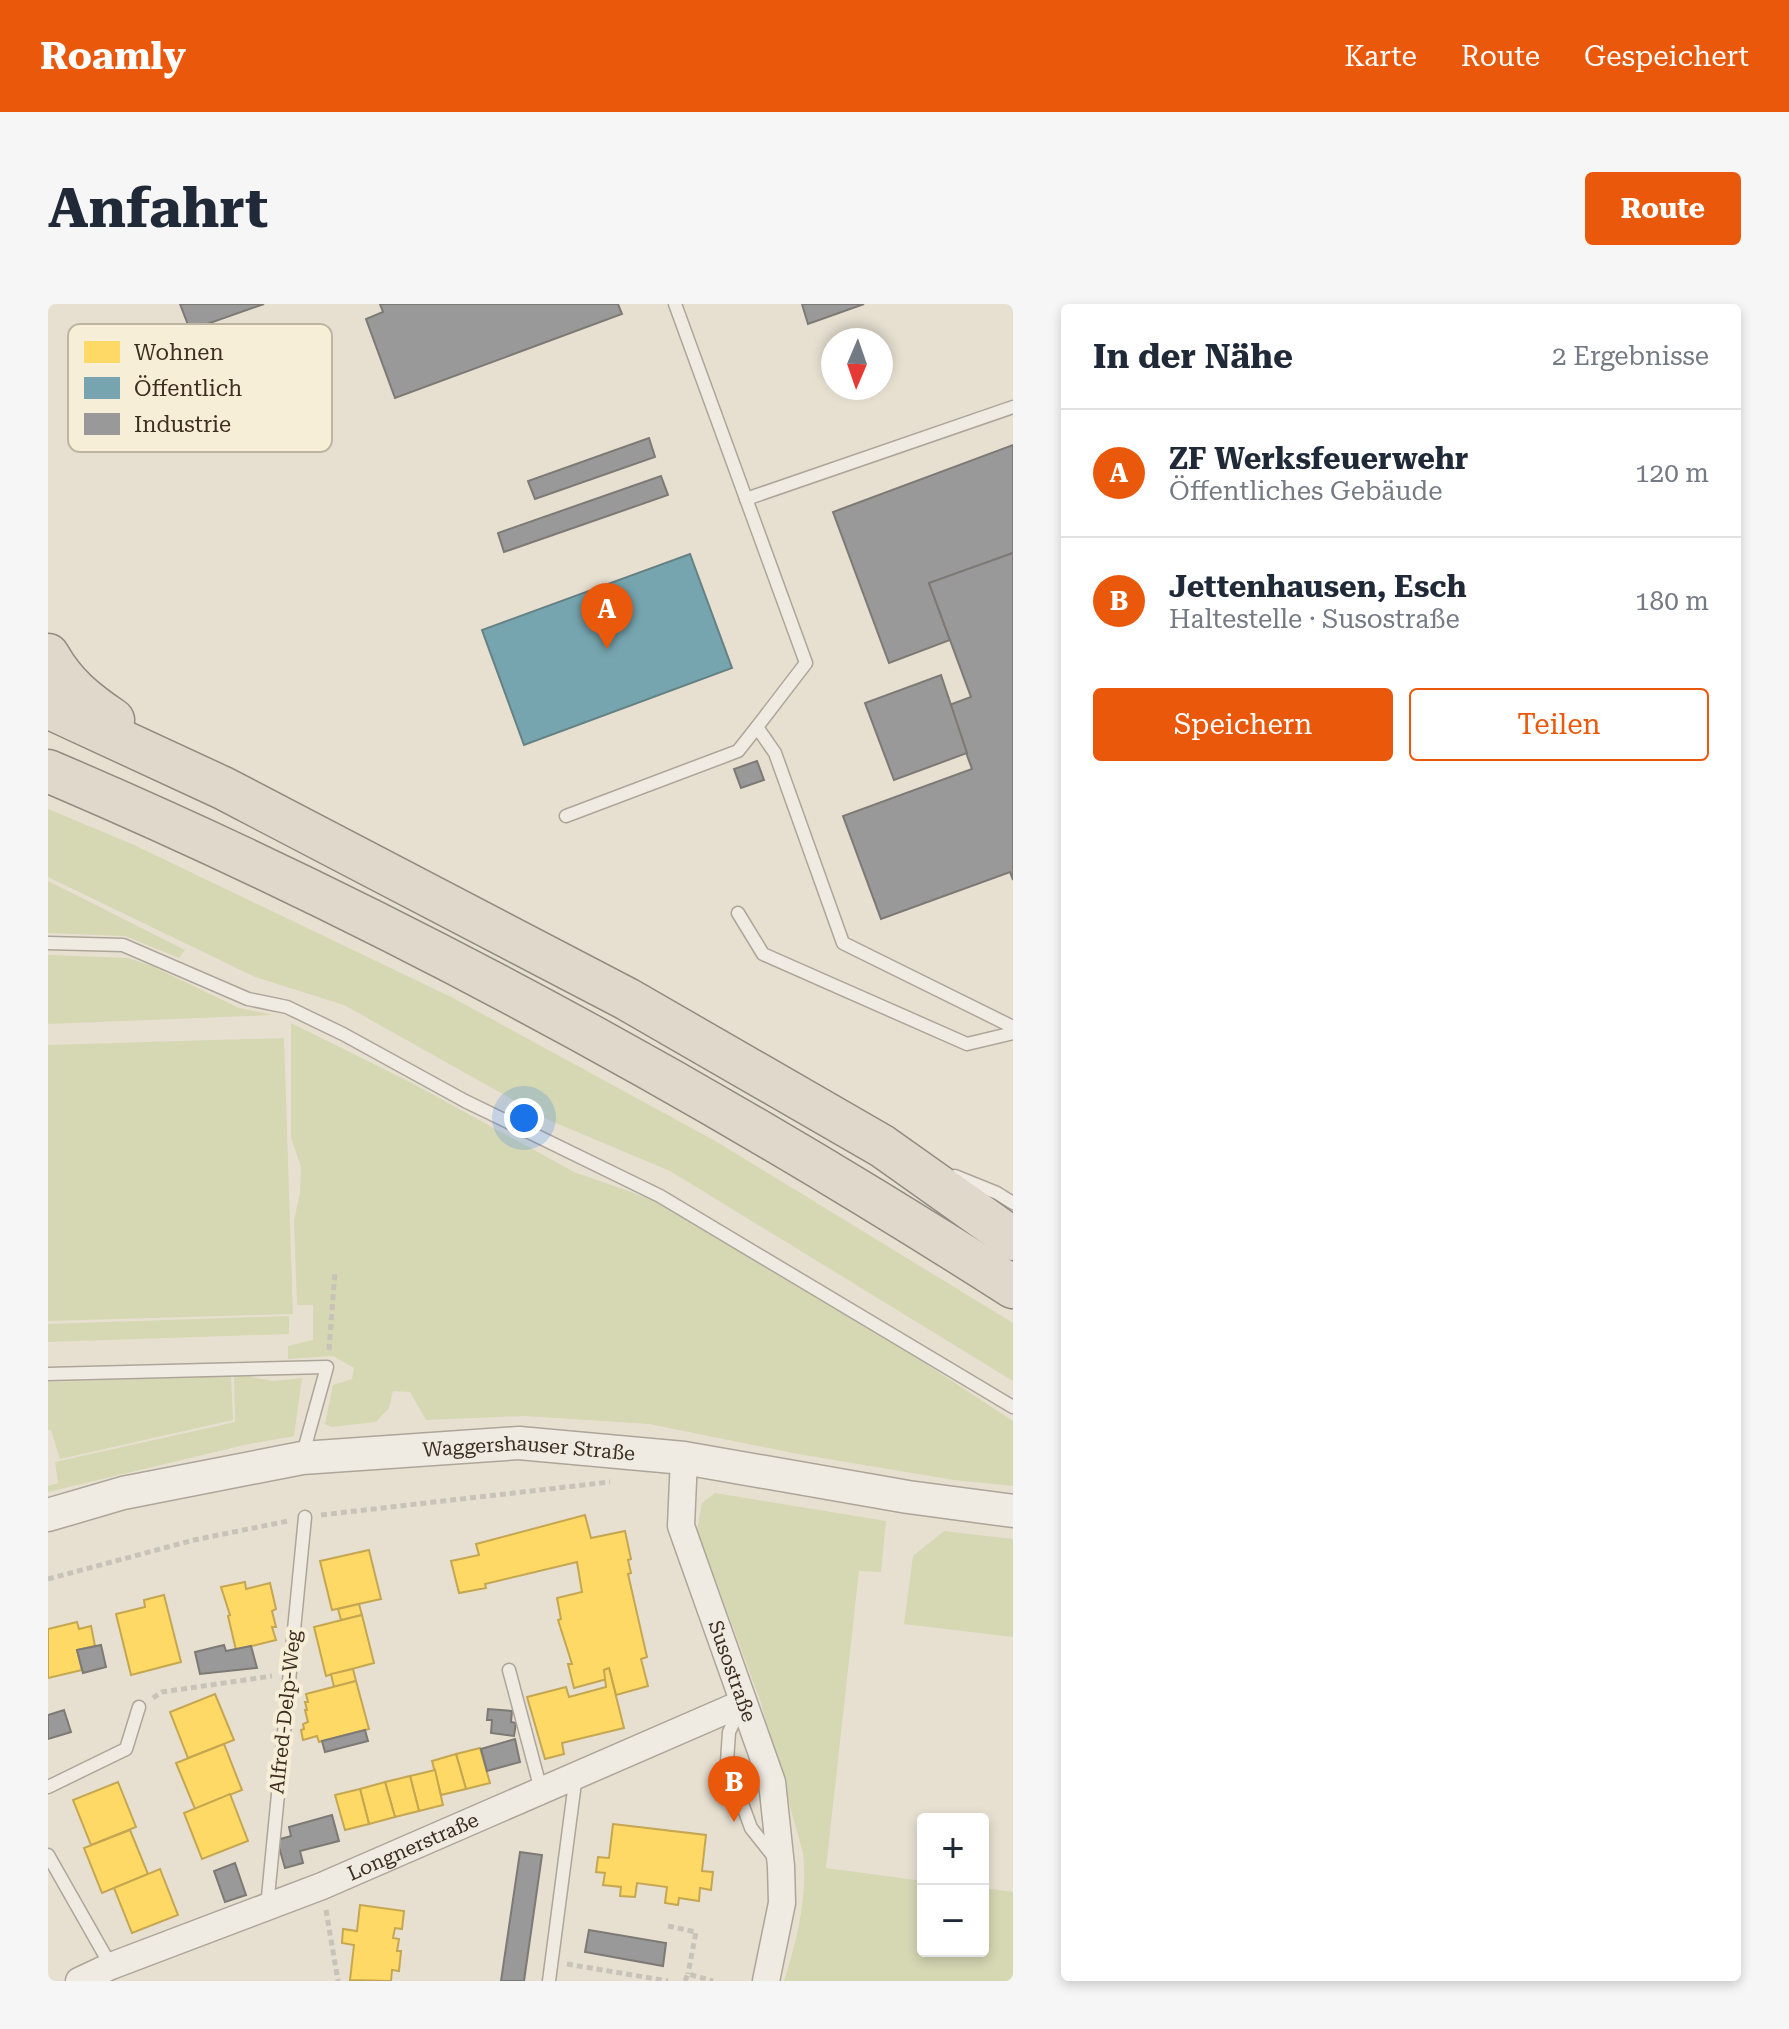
<!DOCTYPE html>
<html lang="de">
<head>
<meta charset="utf-8">
<style>
  :root { --surface:#fff; --page:#f6f6f7; --text:#1f2937; --muted:#747a83; --line:#e0e1e3; --accent:#ea580c }
  body { margin:0; font-family:"Roboto Serif",serif; background:var(--page); color:var(--text) }
  .controls { position:absolute; right:24px; bottom:24px; display:grid; overflow:hidden; border-radius:8px; box-shadow:0 4px 12px #0003 }
  .controls button { width:72px; height:72px; display:grid; place-items:center; padding:0; border:0; border-bottom:2px solid var(--line); background:var(--surface); color:var(--text); font:40px sans-serif }
  .compass { position:absolute; left:773px; top:24px; width:72px; height:72px; border-radius:50%; background:var(--surface); box-shadow:0 4px 12px #0003; rotate:182deg }
  .you { position:absolute; left:476px; top:814px; width:28px; height:28px; margin:-20px; border:6px solid #fff; border-radius:50%; background:#1a73e8; box-shadow:0 0 0 12px #1a73e833 }
  .badge { display:grid; place-items:center; width:52px; height:52px; border-radius:50%; background:var(--accent); color:#fff; font-size:26px; font-weight:700 }
  .pin { position:absolute; translate:-50% -66px; filter:drop-shadow(0 2px 4px #0008) }
  .pin::after { content:''; position:absolute; top:42px; width:28px; height:24px; background:inherit; clip-path:polygon(0 0,100% 0,50% 100%) }
  .list { margin:0; padding:0; list-style:none }
  h2 { display:flex; justify-content:space-between; align-items:center; height:104px; margin:0; padding:0 32px; font-size:34px }
  h2 small { font-size:26px; font-weight:400; color:var(--muted) }
  .list li { display:grid; grid-template-columns:52px 1fr auto; gap:24px; align-items:center; box-sizing:border-box; height:128px; padding:0 32px; border-top:2px solid var(--line) }
  .list b { display:block; font-size:30px; white-space:nowrap }
  .list p { margin:0; font-size:26px; white-space:nowrap; color:var(--muted) }
  .list em { font-size:26px; font-style:normal; color:var(--muted) }
  .actions { display:flex; gap:16px; padding:24px 32px }
  .actions a { flex:1; padding:18px 0; border:2px solid var(--accent); border-radius:8px; text-align:center; font-size:28px; color:var(--accent) }
  .actions .main { background:var(--accent); color:#fff }
  .map { position:relative; flex:none; width:965px; height:1677px; overflow:hidden; border-radius:8px }
  header { display:flex; align-items:center; gap:48px; box-sizing:border-box; height:112px; padding:0 40px; background:var(--accent); color:#fff }
  header strong { font-size:38px }
  nav { display:flex; gap:44px; margin-inline-start:auto; font-size:28px }
  .intro { display:flex; align-items:center; justify-content:space-between; box-sizing:border-box; height:192px; padding:0 48px }
  h1 { margin:0; font-size:56px }
  .button { padding:20px 36px; border-radius:8px; background:var(--accent); color:#fff; font-size:28px; font-weight:700 }
  main { display:flex; gap:48px; padding:0 48px }
  aside { flex:1; background:var(--surface); border-radius:8px; box-shadow:0 4px 12px #0003 }
  .map>svg:first-child { display:block }
  .green { fill:#d6d7b3 }
  .homes { fill:#ffd966; stroke:#c5a651; stroke-width:2 }
  .public { fill:#76a5af; stroke:#658184; stroke-width:2 }
  .industry { fill:#999; stroke:#7d7975; stroke-width:2 }
  .lines { fill:none; stroke-linecap:round; stroke-linejoin:round }
  .service-casing { stroke:#ada599; stroke-width:15 }
  .minor-casing { stroke:#ada599; stroke-width:29 }
  .tertiary-casing { stroke:#ada599; stroke-width:35 }
  .trunk-casing { stroke:#928b80; stroke-width:45 }
  .path { stroke:#c8c2b9; stroke-width:5; stroke-dasharray:6 4; stroke-linecap:butt }
  .service { stroke:#efebe3; stroke-width:12 }
  .minor { stroke:#efebe3; stroke-width:26 }
  .tertiary { stroke:#efebe3; stroke-width:32 }
  .trunk { stroke:#e0d9cb; stroke-width:42 }
  .labels { text-anchor:middle; dominant-baseline:central; stroke-width:8; stroke-linejoin:round; paint-order:stroke }
  .street-label { font-size:20px; fill:#3d2e20; stroke:#f7eed8 }
  .key { fill:#f7eed8; stroke:#bfb4a1; stroke-width:2 }
  .key-label { font-size:22px; fill:#3d2e20 }
</style>
</head>
<body>
<header>
<strong>Roamly</strong>
<nav><a>Karte</a><a>Route</a><a>Gespeichert</a></nav>
</header>
<div class="intro"><h1>Anfahrt</h1><a class="button">Route</a></div>
<main>
<div class="map">
<svg width="965" height="1677" viewBox="0 0 965 1677">
  <rect width="100%" height="100%" fill="#e7e0d1"/>
  <g class="green">
    <polygon points="0,505 84,540 405,694 669,838 965,1019 965,1077 622,867 503,817 296,701 207,673 0,573"/>
    <polygon points="0,577 137,646 131,654 77,632 0,629"/>
    <polygon points="0,651 80,654 104,662 191,704 226,711 0,720"/>
    <polygon points="243,719 362,778 526,868 603,895 878,1060 965,1117 965,1182 906,1176 750,1150 601,1120 477,1112 378,1116 362,1088 345,1087 341,1104 328,1118 283,1123 277,1120 285,1081 304,1075 306,1064 285,1052 240,1055 240,1042 265,1036 265,1001 249,1001 246,916 252,889 253,863 243,834"/>
    <polygon points="236,734 245,1010 0,1017 0,741"/>
    <polygon points="241,1012 241,1030 0,1038 0,1020"/>
    <polygon points="186,1070 225,1077 254,1074 246,1132 196,1141 0,1188 0,1182 10,1179 7,1158 187,1118"/>
    <polygon points="183,1072 185,1116 12,1155 3,1126 0,1126 0,1078"/>
    <path d="M667,1189L838,1217L833,1268L811,1267L778,1564L875,1577V1647H935V1584L965,1588V1677H736C749,1637 760,1591 755,1549L713,1399L649,1226L654,1199Z"/>
    <polygon points="896,1227 965,1235 965,1333 856,1320 865,1252"/>
  </g>
  <g class="homes">
    <polygon points="537,1211 543,1234 577,1227 583,1255 580,1256 583,1269 580,1270 599,1353 593,1355 600,1382 568,1391 561,1364 556,1366 559,1375 526,1384 520,1360 524,1360 510,1316 513,1315 509,1294 534,1288 529,1258 437,1280 438,1284 411,1289 403,1257 431,1251 428,1240"/>
    <polygon points="321,1246 333,1295 284,1306 272,1257"/>
    <polygon points="197,1278 198,1285 222,1279 228,1305 224,1307 228,1323 224,1323 228,1336 188,1346 180,1312 182,1311 173,1283"/>
    <polygon points="116,1291 133,1358 83,1371 68,1310 97,1303 96,1296"/>
    <polygon points="311,1300 314,1311 293,1316 290,1305"/>
    <polygon points="314,1311 326,1359 278,1372 266,1323"/>
    <polygon points="29,1318 31,1325 43,1322 47,1342 29,1346 34,1366 0,1374 0,1325"/>
    <polygon points="561,1364 576,1424 514,1439 516,1450 497,1455 479,1393 518,1383 521,1393 558,1383 556,1366"/>
    <polygon points="305,1365 308,1377 286,1383 283,1370"/>
    <polygon points="308,1377 321,1425 271,1438 269,1432 255,1436 253,1426 256,1425 255,1420 260,1418 257,1406 259,1406 257,1398 260,1398 258,1390"/>
    <polygon points="167,1390 186,1436 140,1454 122,1408"/>
    <polygon points="176,1440 194,1486 147,1505 128,1459"/>
    <polygon points="432,1444 442,1479 418,1485 408,1450"/>
    <polygon points="408,1450 418,1485 393,1491 384,1457"/>
    <polygon points="387,1466 395,1501 371,1507 362,1472"/>
    <polygon points="362,1472 371,1507 347,1513 337,1478"/>
    <polygon points="70,1478 88,1523 43,1541 25,1496"/>
    <polygon points="337,1478 347,1513 321,1520 312,1485"/>
    <polygon points="312,1485 321,1520 297,1526 287,1491"/>
    <polygon points="182,1490 200,1537 154,1555 136,1509"/>
    <polygon points="565,1520 658,1531 654,1567 665,1568 663,1586 652,1584 651,1597 631,1594 630,1601 617,1599 619,1583 589,1579 587,1593 572,1592 573,1583 555,1581 557,1569 548,1568 550,1553 561,1554"/>
    <polygon points="82,1526 100,1570 54,1589 36,1544"/>
    <polygon points="112,1565 130,1611 84,1629 66,1584"/>
    <polygon points="312,1601 356,1607 354,1625 347,1624 345,1634 351,1635 349,1647 353,1647 351,1667 344,1666 343,1677 302,1676 306,1641 294,1639 295,1625 309,1627"/>
  </g>
  <polygon class="public" points="642,250 684,364 476,441 434,326"/>
  <g class="industry">
    <polygon points="132,0 216,0 142,26"/>
    <polygon points="332,0 570,0 574,10 347,94 318,15 335,8"/>
    <polygon points="754,0 816,0 760,20"/>
    <polygon points="601,134 607,153 487,195 480,177"/>
    <polygon points="965,141 965,249 881,279 902,336 841,359 785,208"/>
    <polygon points="613,172 620,191 456,248 450,229"/>
    <polygon points="965,249 965,576 962,568 833,615 795,512 924,465 901,401 923,393 881,279"/>
    <polygon points="893,371 919,449 846,476 817,399"/>
    <polygon points="709,457 716,476 693,484 686,465"/>
    <polygon points="53,1341 58,1363 35,1369 29,1346"/>
    <polygon points="176,1341 178,1347 203,1342 209,1364 152,1370 147,1348"/>
    <polygon points="440,1405 464,1407 463,1418 468,1419 466,1432 443,1429 444,1416 439,1416"/>
    <polygon points="16,1406 23,1428 0,1435 0,1411"/>
    <polygon points="317,1426 320,1437 277,1448 274,1437"/>
    <polygon points="467,1435 472,1458 439,1467 433,1445"/>
    <polygon points="284,1511 291,1537 252,1547 255,1559 237,1564 229,1536 243,1532 241,1523"/>
    <polygon points="472,1548 494,1551 476,1677 453,1677"/>
    <polygon points="187,1559 198,1591 177,1598 166,1567"/>
    <polygon points="541,1626 618,1639 615,1662 537,1648"/>
  </g>
  <g class="lines">
    <g class="service-casing">
      <g id="service">
        <polyline points="627,0 758,359 709,423 727,449 795,639 965,723"/>
        <polyline points="698,195 965,103"/>
        <polyline points="518,512 690,447 709,423"/>
        <polyline points="690,609 715,650 919,740 965,729"/>
        <polyline points="0,639 75,641 200,695 239,703 295,730 417,797 612,892 965,1103"/>
        <polyline points="907,872 949,889 965,899"/>
        <polyline points="0,1070 279,1063 254,1153"/>
        <polyline points="461,1366 493,1486"/>
        <polyline points="693,1403 681,1428 679,1458 703,1524 726,1553"/>
        <polyline points="0,1483 78,1445 91,1403"/>
        <polyline points="0,1551 63,1662"/>
        <polyline points="219,1603 257,1213"/>
        <polyline points="501,1677 528,1471"/>
      </g>
    </g>
    <g class="minor-casing">
      <g id="minor">
        <path id="s1" d="M636,1154L633,1222L724,1478L733,1562L734,1599L718,1677"/>
        <path id="s2" d="M31,1677L63,1662L274,1582L695,1399"/>
      </g>
    </g>
    <g class="tertiary-casing">
      <g id="tertiary">
        <path id="s3" d="M0,1211L75,1189L254,1154L471,1139L636,1154L860,1193L965,1207"/>
      </g>
    </g>
    <g class="trunk-casing">
      <g id="trunk">
        <path d="M0,351C17,381 37,397 65,416"/>
        <polyline points="0,403 175,484 579,695 834,842 965,935"/>
        <path d="M0,467C336,610 657,786 965,983"/>
      </g>
    </g>
    <g class="path">
      <polyline points="281,1046 287,967"/>
      <polyline points="273,1211 562,1178"/>
      <polyline points="0,1275 146,1236 240,1217"/>
      <polyline points="105,1394 114,1388 224,1372"/>
      <polyline points="278,1606 290,1677"/>
      <polyline points="620,1622 648,1628 640,1670"/>
      <polyline points="519,1660 620,1677"/>
      <polyline points="637,1677 640,1670 665,1677"/>
    </g>
    <use href="#service" class="service"/>
    <use href="#minor" class="minor"/>
    <use href="#tertiary" class="tertiary"/>
    <use href="#trunk" class="trunk"/>
  </g>
  <g class="labels">
    <g class="street-label">
      <text stroke="none"><textPath href="#s3" startOffset="488">Waggershauser Straße</textPath></text>
      <text stroke="none"><textPath href="#s1" startOffset="222">Susostraße</textPath></text>
      <text transform="translate(237 1408) rotate(-84)">Alfred-Delp-Weg</text>
      <text stroke="none"><textPath href="#s2" startOffset="360">Longnerstraße</textPath></text>
    </g>
  </g>
  <rect x="20" y="20" width="264" height="128" rx="12" class="key"/>
  <rect x="36" y="37" width="36" height="22" fill="#ffd966"/>
  <rect x="36" y="73" width="36" height="22" fill="#76a5af"/>
  <rect x="36" y="109" width="36" height="22" fill="#999"/>
  <g class="key-label">
    <text x="86" y="56">Wohnen</text>
    <text x="86" y="92">Öffentlich</text>
    <text x="86" y="128">Industrie</text>
  </g>
</svg>
<div class="controls">
<button>+</button>
<button>−</button>
</div>
<svg class="compass" viewBox="-18 -18 36 36"><path d="M0-13l5 13h-10z" fill="#e53935"/><path d="M0 13l5-13h-10z" fill="#747a83"/></svg>
<div class="you"></div>
<div class="pin badge" style="left:559px;top:345px">A</div>
<div class="pin badge" style="left:686px;top:1518px">B</div>
</div>
<aside>
<h2>In der Nähe<small>2 Ergebnisse</small></h2>
<ul class="list">
<li><span class="badge">A</span><div><b>ZF Werksfeuerwehr</b><p>Öffentliches Gebäude</p></div><em>120 m</em></li>
<li><span class="badge">B</span><div><b>Jettenhausen, Esch</b><p>Haltestelle · Susostraße</p></div><em>180 m</em></li>
</ul>
<div class="actions"><a class="main">Speichern</a><a>Teilen</a></div>
</aside>
</main>
</body>
</html>
